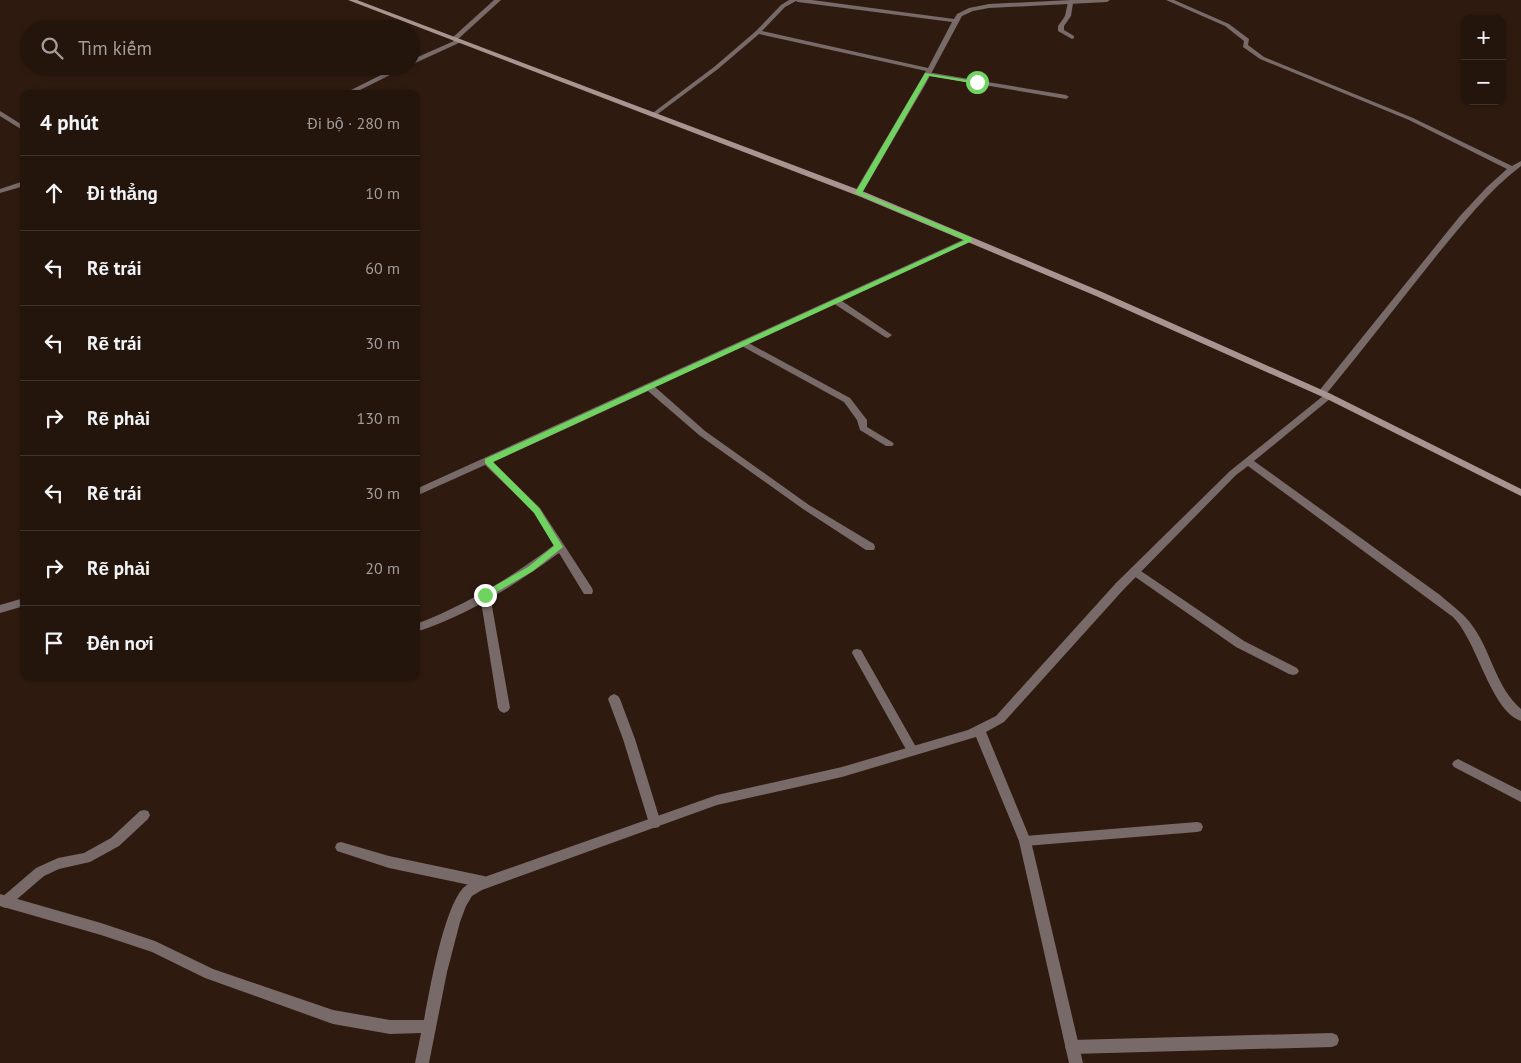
<!DOCTYPE html>
<html lang="vi">
<head>
<meta charset="utf-8">
<style>
  :root { --surface:#23140c; --page:#2f211a; --text:#f1f3f6; --muted:#a39e9d; --line:#40332d }
  body { margin:0; font-family:"PT Sans",sans-serif; background:var(--page); color:var(--text) }
  .controls { position:absolute; right:15px; top:15px; display:grid; overflow:hidden; border-radius:10px; box-shadow:0 1px 4px #0004 }
  .controls button { width:45px; height:45px; display:grid; place-items:center; padding:0; border:0; border-bottom:1px solid var(--line); background:var(--surface); color:var(--text); font:25px sans-serif }
  .stop { position:absolute; width:15px; height:15px; margin:-11px; border:4px solid #6fd360; border-radius:50%; background:#fff }
  .stop.end { background:#6fd360; border-color:#fff; box-shadow:0 1px 5px #0008 }
  .list { margin:0; padding:0; list-style:none }
  h2 { display:flex; justify-content:space-between; align-items:center; height:65px; margin:0; padding:0 20px; font-size:21px }
  h2 small { font-size:16px; font-weight:400; color:var(--muted) }
  .list li { display:grid; grid-template-columns:32px 1fr auto; gap:15px; align-items:center; box-sizing:border-box; height:75px; padding:0 20px; border-top:1px solid var(--line) }
  .list b { display:block; font-size:19px; white-space:nowrap }
  .list em { font-size:16px; font-style:normal; color:var(--muted) }
  .icon { flex:none; width:28px; height:28px; fill:none; stroke:currentColor; stroke-width:2; stroke-linecap:round; stroke-linejoin:round }
  .map { position:relative; flex:none; width:1521px; height:1063px; overflow:hidden }
  .search { position:absolute; background:var(--surface); box-shadow:0 1px 4px #0004; left:20px; top:20px; width:400px; height:55px; display:flex; align-items:center; gap:12px; box-sizing:border-box; padding:0 18px; border-radius:28px; color:var(--muted); font-size:19px }
  .panel { position:absolute; background:var(--surface); box-shadow:0 1px 4px #0004; left:20px; top:90px; width:400px; height:590px; border-radius:10px }
  .map>svg:first-child { display:block }
  .lines { fill:none; stroke-linecap:round; stroke-linejoin:round }
  .lane { fill:#776a68; fill-rule:evenodd }
  .street { fill:#776a68; fill-rule:evenodd }
  .secondary { fill:#a99491; fill-rule:evenodd }
  .route { fill:#6fd360 }
</style>
</head>
<body>
<div class="map">
<svg width="1521" height="1063" viewBox="0 0 1521 1063">
  <rect width="100%" height="100%" fill="#2f1a10"/>
  <g class="lines">
    <g class="lane">
      <polygon points="1068,2 1073,3 1071,16 1064,26 1064,30 1074,36 1074,38 1072,39 1058,31 1058,26 1065,16"/>
      <polygon points="927,72 1066,95 1069,97 1066,99 925,75 924,74"/>
      <polygon points="833,299 839,299 892,335 888,338 885,337 833,303"/>
      <polygon points="743,340 850,398 867,420 867,427 892,442 894,444 892,446 886,446 860,430 857,420 844,402 740,345 739,343"/>
      <polygon points="1135,567 1244,641 1297,668 1299,671 1297,674 1293,675 1289,674 1236,647 1131,574 1130,571 1131,568"/>
      <polygon points="485,591 489,592 490,595 510,708 508,711 504,713 500,711 498,708 480,595 481,592"/>
      <polygon points="857,649 861,650 916,747 918,750 916,753 912,755 908,753 852,653 853,650"/>
      <polygon points="614,694 618,696 620,699 635,739 661,823 659,827 655,828 651,827 649,823 623,739 608,699 610,696"/>
      <polygon points="1458,759 1521,791 1521,802 1454,767 1452,764 1454,761"/>
      <polygon points="144,810 148,811 150,815 148,819 119,846 90,862 59,869 44,876 9,906 5,908 1,906 1,898 36,868 58,858 84,853 111,838 140,811"/>
      <polygon points="1197,822 1201,823 1203,827 1201,831 1197,832 1025,846 1021,845 1019,841 1021,837 1025,836"/>
      <polygon points="341,842 389,856 484,876 488,878 490,882 488,886 484,888 389,868 337,851 335,847 337,843"/>
      <polygon points="1332,1033 1337,1035 1339,1040 1337,1045 1332,1047 1072,1054 1067,1052 1065,1047 1067,1042 1072,1040"/>
    </g>
    <g class="street">
      <polygon points="494,0 501,0 457,40 461,40 461,42 411,65 411,60 454,41 451,39 452,38"/>
      <path d="M789,0H812L954,19L957,14L969,8L989,4L1071,0H1110L1107,2L989,8L973,11L962,16L925,85L862,193L858,195L854,193L926,71L759,34L718,69L655,116L650,115L714,67L756,31L781,5ZM796,1L798,2L952,22L928,68L762,31L785,7Z"/>
      <path d="M1166,0H1174L1229,24L1249,39L1248,45L1264,57L1413,118L1512,166L1521,161V166C1488,191 1463,224 1437,255C1400,301 1364,348 1327,393L1331,394L1333,396L1331,398L1254,461L1440,595C1452,606 1465,614 1474,628C1492,654 1496,687 1521,709V721C1490,710 1478,642 1453,617L1248,466L1236,475L1124,589L1004,722L986,732L1031,841L1083,1063H1069L1019,841L976,737L842,777L717,805L482,890L472,896L466,906L460,922L447,972L429,1063H415L421,1033L390,1034L333,1024L205,978L152,952L101,935L0,906V894L101,923L155,941L213,969L333,1010L390,1020H424C430,988 443,911 463,888C466,885 470,883 473,881L717,795L842,767L968,730L996,716L1116,583L1230,471L1323,396L1319,395L1318,393L1319,391L1460,216L1487,187L1507,169L1409,120L1260,59L1243,47L1244,41L1225,26Z"/>
      <polygon points="399,66 408,66 352,94 343,94"/>
      <polygon points="0,111 24,126 24,131 0,116"/>
      <polygon points="24,181 24,186 0,193 0,189"/>
      <path d="M967,238H973L974,240L655,387L705,431L809,505L874,544L875,547L874,550H866L803,509L699,435L648,391L493,462L540,508L592,588L593,591L592,594H584L559,553C515,585 468,615 416,632V624C466,605 512,577 554,545L534,512L485,465L416,496V489Z"/>
      <polygon points="24,598 24,606 0,613 0,605"/>
    </g>
    <polygon class="secondary" points="348,0 357,0 867,193 1102,292 1331,394 1521,489 1521,496 1325,398 1096,296 861,197"/>
  </g>
  <polygon class="route" points="925,73 980,82 977,84 929,76 862,193 972,238 972,241 493,462 539,508 563,547 533,571 488,597 482,597 482,593 528,567 554,546 534,513 485,463 485,459 965,240 855,193"/>
</svg>
<div class="controls">
<button>+</button>
<button>−</button>
</div>
<div class="stop" style="left:977px;top:82px"></div>
<div class="stop end" style="left:485px;top:595px"></div>
<div class="search"><svg class="icon" aria-label="search" viewBox="0 0 24 24"><circle cx="10" cy="10" r="6"/><path d="M15 15l6 6"/></svg>Tìm kiếm</div>
<section class="panel">
<h2>4 phút<small>Đi bộ · 280 m</small></h2>
<ul class="list">
<li><svg class="icon" aria-label="ahead" viewBox="0 0 24 24"><path d="M12 20V5M6 11l6-6 6 6"/></svg><div><b>Đi thẳng</b></div><em>10 m</em></li>
<li><svg class="icon" aria-label="left" viewBox="0 0 24 24"><path d="M17 20v-9H6M10 6l-5 5 5 5"/></svg><div><b>Rẽ trái</b></div><em>60 m</em></li>
<li><svg class="icon" aria-label="left" viewBox="0 0 24 24"><path d="M17 20v-9H6M10 6l-5 5 5 5"/></svg><div><b>Rẽ trái</b></div><em>30 m</em></li>
<li><svg class="icon" aria-label="right" viewBox="0 0 24 24"><path d="M7 20v-9h11M14 6l5 5-5 5"/></svg><div><b>Rẽ phải</b></div><em>130 m</em></li>
<li><svg class="icon" aria-label="left" viewBox="0 0 24 24"><path d="M17 20v-9H6M10 6l-5 5 5 5"/></svg><div><b>Rẽ trái</b></div><em>30 m</em></li>
<li><svg class="icon" aria-label="right" viewBox="0 0 24 24"><path d="M7 20v-9h11M14 6l5 5-5 5"/></svg><div><b>Rẽ phải</b></div><em>20 m</em></li>
<li><svg class="icon" aria-label="arrive" viewBox="0 0 24 24"><path d="M6 21V4h12l-3 4 3 4H6"/></svg><div><b>Đến nơi</b></div></li>
</ul>
</section>
</div>
</body>
</html>
